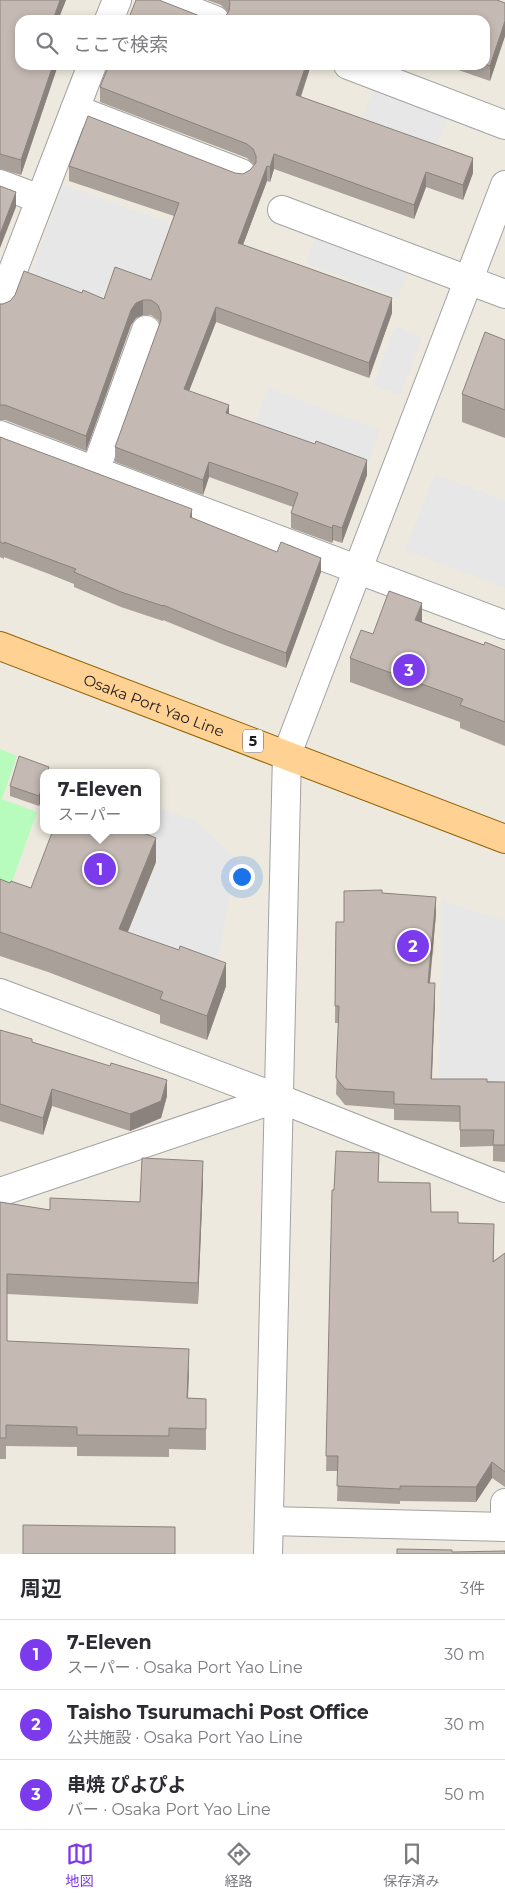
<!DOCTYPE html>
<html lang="ja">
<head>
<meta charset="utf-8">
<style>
  :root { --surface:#fff; --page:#f7f7f7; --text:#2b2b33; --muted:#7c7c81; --line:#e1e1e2; --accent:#7c3aed }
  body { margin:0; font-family:Montserrat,"Noto Sans JP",sans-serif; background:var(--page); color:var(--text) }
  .you { position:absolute; left:241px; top:876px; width:18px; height:18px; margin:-12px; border:4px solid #fff; border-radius:50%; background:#1a73e8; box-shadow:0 0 0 8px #1a73e833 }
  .badge { display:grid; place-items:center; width:32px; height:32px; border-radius:50%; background:var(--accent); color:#fff; font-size:16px; font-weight:700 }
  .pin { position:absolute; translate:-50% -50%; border:2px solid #fff; box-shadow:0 1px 5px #0006 }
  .popup { position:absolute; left:40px; top:769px; width:120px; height:65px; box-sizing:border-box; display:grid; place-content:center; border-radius:10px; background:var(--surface); filter:drop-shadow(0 1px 4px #0005); font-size:16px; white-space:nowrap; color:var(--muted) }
  .popup b { font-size:19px; color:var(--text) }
  .popup::after { content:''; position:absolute; left:50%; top:100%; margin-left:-10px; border:10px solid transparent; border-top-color:var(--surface) }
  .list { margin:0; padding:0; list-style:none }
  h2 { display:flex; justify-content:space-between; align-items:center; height:65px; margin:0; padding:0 20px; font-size:21px }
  h2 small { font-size:16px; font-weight:400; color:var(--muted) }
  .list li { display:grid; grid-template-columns:32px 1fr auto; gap:15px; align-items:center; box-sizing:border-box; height:70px; padding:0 20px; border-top:1px solid var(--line) }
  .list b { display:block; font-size:19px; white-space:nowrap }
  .list p { margin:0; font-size:16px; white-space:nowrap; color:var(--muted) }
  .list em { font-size:16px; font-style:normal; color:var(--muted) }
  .icon { flex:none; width:28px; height:28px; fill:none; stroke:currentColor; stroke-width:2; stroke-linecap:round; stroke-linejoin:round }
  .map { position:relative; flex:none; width:505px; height:1554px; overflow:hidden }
  .search { position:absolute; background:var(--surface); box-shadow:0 2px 8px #0003; left:15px; right:15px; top:15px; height:55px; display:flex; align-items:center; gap:12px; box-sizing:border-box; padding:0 18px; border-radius:15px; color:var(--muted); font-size:19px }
  .sheet { height:275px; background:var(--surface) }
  nav { display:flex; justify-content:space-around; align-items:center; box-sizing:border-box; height:70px; border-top:1px solid var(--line); background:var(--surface); font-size:14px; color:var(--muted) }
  nav a { display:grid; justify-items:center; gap:2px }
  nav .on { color:var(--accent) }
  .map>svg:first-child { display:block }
  .park { fill:#b8fcbd }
  .parking { fill:#e7e7e7 }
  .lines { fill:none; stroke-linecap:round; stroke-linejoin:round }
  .minor-casing { stroke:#a2a2a2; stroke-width:30 }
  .major-casing { stroke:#916200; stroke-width:30 }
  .minor { stroke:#fff; stroke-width:28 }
  .major { stroke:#ffd192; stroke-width:28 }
  .wall { fill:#a9a09a }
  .shaded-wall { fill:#8a827d }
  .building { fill:#c5bab3; stroke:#8a827d }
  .labels { text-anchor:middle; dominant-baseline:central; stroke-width:4; stroke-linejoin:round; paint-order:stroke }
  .shield { fill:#fff; stroke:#5f5f5f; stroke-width:1 }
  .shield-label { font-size:14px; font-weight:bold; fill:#1b1b1b }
  .street-label { font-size:15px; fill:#1b1b1b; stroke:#fff }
</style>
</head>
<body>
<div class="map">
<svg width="505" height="1554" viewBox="0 0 505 1554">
  <rect width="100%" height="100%" fill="#ede9df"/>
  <polygon class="park" points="0,749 17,756 2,799 37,812 8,893 0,891"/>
  <g class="parking">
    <polygon points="373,91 448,117 437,147 362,121"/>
    <polygon points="63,185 170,223 147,288 110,275 100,302 30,277"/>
    <polygon points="316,235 409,269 398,297 306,263"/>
    <polygon points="396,326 422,337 400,395 373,385"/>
    <polygon points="268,388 380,430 367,465 255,423"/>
    <polygon points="435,474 505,501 505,588 405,550"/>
    <polygon points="156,807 194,820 236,859 217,967 127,936 159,860 85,830 156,830"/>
    <polygon points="442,901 505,921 505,1088 439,1087"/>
  </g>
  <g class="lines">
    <g class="minor-casing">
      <g id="minor">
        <polyline points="164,0 215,20"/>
        <polyline points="109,20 117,0"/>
        <polyline points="348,65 505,125"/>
        <polyline points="75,109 241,173"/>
        <polyline points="0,184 40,199"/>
        <polyline points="282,210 505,294"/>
        <polyline points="0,304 92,65"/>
        <polyline points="0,435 505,625"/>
        <polyline points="95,471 146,330"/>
        <polyline points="0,993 278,1098 505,1188"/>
        <polyline points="0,1192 278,1098"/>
        <polyline points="269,1521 505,1527"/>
        <polyline points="505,1527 505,1503"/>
        <polyline points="268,1554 287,754 505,185"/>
      </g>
    </g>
    <g class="major-casing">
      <g id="major">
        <path id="s1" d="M0,646L505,839"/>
      </g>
    </g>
    <use href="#minor" class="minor"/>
    <use href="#major" class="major"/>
  </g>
  <g class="wall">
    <polygon points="0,0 66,0 58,20 20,65 58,65 21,175 0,169"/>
    <polygon points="207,0 497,0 505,3 505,36 490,81 444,65 485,65 485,20 219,20 225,17 228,13 227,11 221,5"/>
    <polygon points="109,65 311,65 301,97 473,173 463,200 426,187 414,219 274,169 270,182 267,181 243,245 392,313 369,378 216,322 189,391 229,414 367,475 342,543 333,540 332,543 291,528 291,513 293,507 209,477 203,495 115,462 115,447 160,324 158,320 151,315 143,315 136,318 131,325 86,451 5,420 0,420 0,304 82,293 104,299 151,280 174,216 69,181 69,166 243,174 250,170 254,165 247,158 100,102 100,87"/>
    <polygon points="505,340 505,438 462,422 462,394"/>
    <polygon points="0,437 321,572 286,668 222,644 163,620 163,621 121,607 74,587 74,584 49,574 4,557 4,559 0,557"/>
    <polygon points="422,622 484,645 505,650 505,746 460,728 460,722 350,682 350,658 373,634"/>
    <polygon points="49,773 39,806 10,796 10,786"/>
    <polygon points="156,862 128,932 226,986 207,1040 160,1023 160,1015 48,972 0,956 0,879 10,883 31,888"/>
    <polygon points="382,893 436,914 430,983 435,1000 432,1079 505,1082 505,1162 493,1161 493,1146 460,1147 460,1122 394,1120 394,1109 345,1105 336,1094 339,1023 335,1023 336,922 344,922"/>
    <polygon points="0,1030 167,1096 161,1118 130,1131 52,1106 43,1135 0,1121"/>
    <polygon points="379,1168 378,1182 431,1212 458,1223 494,1240 493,1261 505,1253 505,1487 492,1478 476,1502 400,1501 400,1504 337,1501 338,1471 326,1471 334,1190"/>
    <polygon points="203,1181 198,1304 7,1294 7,1341 189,1370 188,1398 206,1399 206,1450 169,1449 169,1457 77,1456 77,1447 6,1446 6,1459 0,1459 0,1202 50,1210 140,1202"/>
  </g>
  <g class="shaded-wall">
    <polygon points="60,0 66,0 58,20 53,20"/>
    <polygon points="505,21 505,36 490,81 490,66"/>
    <polygon points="53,65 58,65 21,175 21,160"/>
    <polygon points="306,65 311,65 296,110 296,95"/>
    <polygon points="274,154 274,169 270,182 270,167"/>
    <polygon points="473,158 473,173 463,200 463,185"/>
    <polygon points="267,166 267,181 238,258 238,243"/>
    <polygon points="426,172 426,187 414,219 414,205"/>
    <polygon points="16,192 16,207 0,248 0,234"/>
    <polygon points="392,298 392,313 369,378 369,363"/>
    <polygon points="143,300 143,315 136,318 131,325 86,451 86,436 131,310 136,303"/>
    <polygon points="216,307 216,322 184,404 184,389"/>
    <polygon points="229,405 229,420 226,413"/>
    <polygon points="367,460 367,475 342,543 342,528"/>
    <polygon points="209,462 209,477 203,495 203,480"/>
    <polygon points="192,509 192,524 190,517"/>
    <polygon points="333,525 333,540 332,543 332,528"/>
    <polygon points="321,558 321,572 286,668 286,653"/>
    <polygon points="422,603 422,626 415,620"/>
    <polygon points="44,782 44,792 39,806 39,796"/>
    <polygon points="156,838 156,862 119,953 119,929"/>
    <polygon points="436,897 436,914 428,999 428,983"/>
    <polygon points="226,963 226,986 207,1040 207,1016"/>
    <polygon points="435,983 435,1000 431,1095 431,1079"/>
    <polygon points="167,1080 167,1096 161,1118 130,1131 130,1114"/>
    <polygon points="52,1089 52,1106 43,1135 43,1118"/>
    <polygon points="203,1161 203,1181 198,1304 198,1283"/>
    <polygon points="494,1224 494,1240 493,1277 493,1262"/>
    <polygon points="189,1349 189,1370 187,1419 187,1398"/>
    <polygon points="492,1462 492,1478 476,1502 476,1487"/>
  </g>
  <g class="building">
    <polygon points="0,0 60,0 53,20 20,20 20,65 53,65 21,160 0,154"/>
    <polygon points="136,0 159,0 210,20 213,20 128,20"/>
    <polygon points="229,0 497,0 505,3 505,21 490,66 485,64 485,20 358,20 345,16 344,20 327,20 324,19 324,20 219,20 225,17 229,11 230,3"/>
    <polygon points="109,65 306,65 296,95 473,158 463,185 426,172 414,205 274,154 270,167 267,166 238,243 392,298 369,363 216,307 184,389 229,405 226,413 315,444 316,441 367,460 342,528 333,525 332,528 291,513 298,493 209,462 203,480 115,447 161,320 161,313 158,305 151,300 143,300 136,303 131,310 86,436 5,405 0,405 0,304 3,304 10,301 15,295 24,271 82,293 83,290 104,299 115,267 151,280 179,203 69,166 88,116 235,173 243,174 250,170 256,163 256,156 253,149 247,144 100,87"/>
    <polygon points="0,186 16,192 0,234"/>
    <polygon points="485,332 505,340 505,410 462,394"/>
    <polygon points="0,437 192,509 190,517 277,552 281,542 321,558 286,653 222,629 163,605 163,606 121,592 74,572 76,569 49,559 4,542 4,544 0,542"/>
    <polygon points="389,591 422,603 415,620 484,645 485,642 505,650 505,722 460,705 463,699 350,658 361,630 373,634"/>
    <polygon points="19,756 49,767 47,773 44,773 44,782 39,796 10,786"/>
    <polygon points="53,830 136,830 156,838 119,929 179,950 180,946 226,963 207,1016 160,999 163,992 48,949 0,932 0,879 10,883 11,881 31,888"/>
    <polygon points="382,890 382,893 436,897 428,983 435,983 431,1079 487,1079 487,1082 505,1082 505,1145 493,1145 494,1130 460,1130 460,1106 394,1104 394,1092 345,1089 336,1078 339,1006 335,1006 336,922 344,922 344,891"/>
    <polygon points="0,1030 32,1039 32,1042 110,1066 111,1063 167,1080 161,1101 130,1114 52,1089 43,1118 0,1104"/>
    <polygon points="336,1151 379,1153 378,1182 430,1183 431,1212 458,1212 458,1223 494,1224 493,1262 505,1253 505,1472 492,1462 476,1487 400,1486 400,1489 337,1486 338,1456 326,1456 332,1190 334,1190"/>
    <polygon points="142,1158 203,1161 198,1283 7,1274 7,1341 189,1349 187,1398 206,1399 206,1429 169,1428 169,1436 77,1435 77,1427 6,1425 6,1438 0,1438 0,1202 50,1210 50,1198 140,1202"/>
    <polygon points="23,1525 175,1527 175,1554 23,1554"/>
    <polygon points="397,1549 452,1550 452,1552 505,1551 505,1554 397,1554"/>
  </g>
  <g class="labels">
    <rect class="shield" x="243" y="729.5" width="20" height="23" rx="4"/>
    <g class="shield-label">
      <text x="253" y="741">5</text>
    </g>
    <g class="street-label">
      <text stroke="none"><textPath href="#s1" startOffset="165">Osaka Port Yao Line</textPath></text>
    </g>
  </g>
</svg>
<div class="you"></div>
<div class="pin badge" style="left:100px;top:869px">1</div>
<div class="popup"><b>7-Eleven</b>スーパー</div>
<div class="pin badge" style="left:413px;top:946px">2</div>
<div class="pin badge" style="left:409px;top:670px">3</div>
<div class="search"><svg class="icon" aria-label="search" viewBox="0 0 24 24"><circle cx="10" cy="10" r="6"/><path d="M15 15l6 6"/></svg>ここで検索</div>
</div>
<section class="sheet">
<h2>周辺<small>3件</small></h2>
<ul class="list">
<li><span class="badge">1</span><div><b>7-Eleven</b><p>スーパー · Osaka Port Yao Line</p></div><em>30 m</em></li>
<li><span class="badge">2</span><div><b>Taisho Tsurumachi Post Office</b><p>公共施設 · Osaka Port Yao Line</p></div><em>30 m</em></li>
<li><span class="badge">3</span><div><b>串焼 ぴよぴよ</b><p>バー · Osaka Port Yao Line</p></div><em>50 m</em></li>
</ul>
</section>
<nav>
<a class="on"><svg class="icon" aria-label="map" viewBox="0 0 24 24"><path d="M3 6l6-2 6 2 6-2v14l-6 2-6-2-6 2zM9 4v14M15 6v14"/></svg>地図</a>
<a><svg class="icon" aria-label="directions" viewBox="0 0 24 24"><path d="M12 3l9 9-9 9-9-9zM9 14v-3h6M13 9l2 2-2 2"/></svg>経路</a>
<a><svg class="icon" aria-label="saved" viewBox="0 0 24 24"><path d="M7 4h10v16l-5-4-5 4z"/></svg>保存済み</a>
</nav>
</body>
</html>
